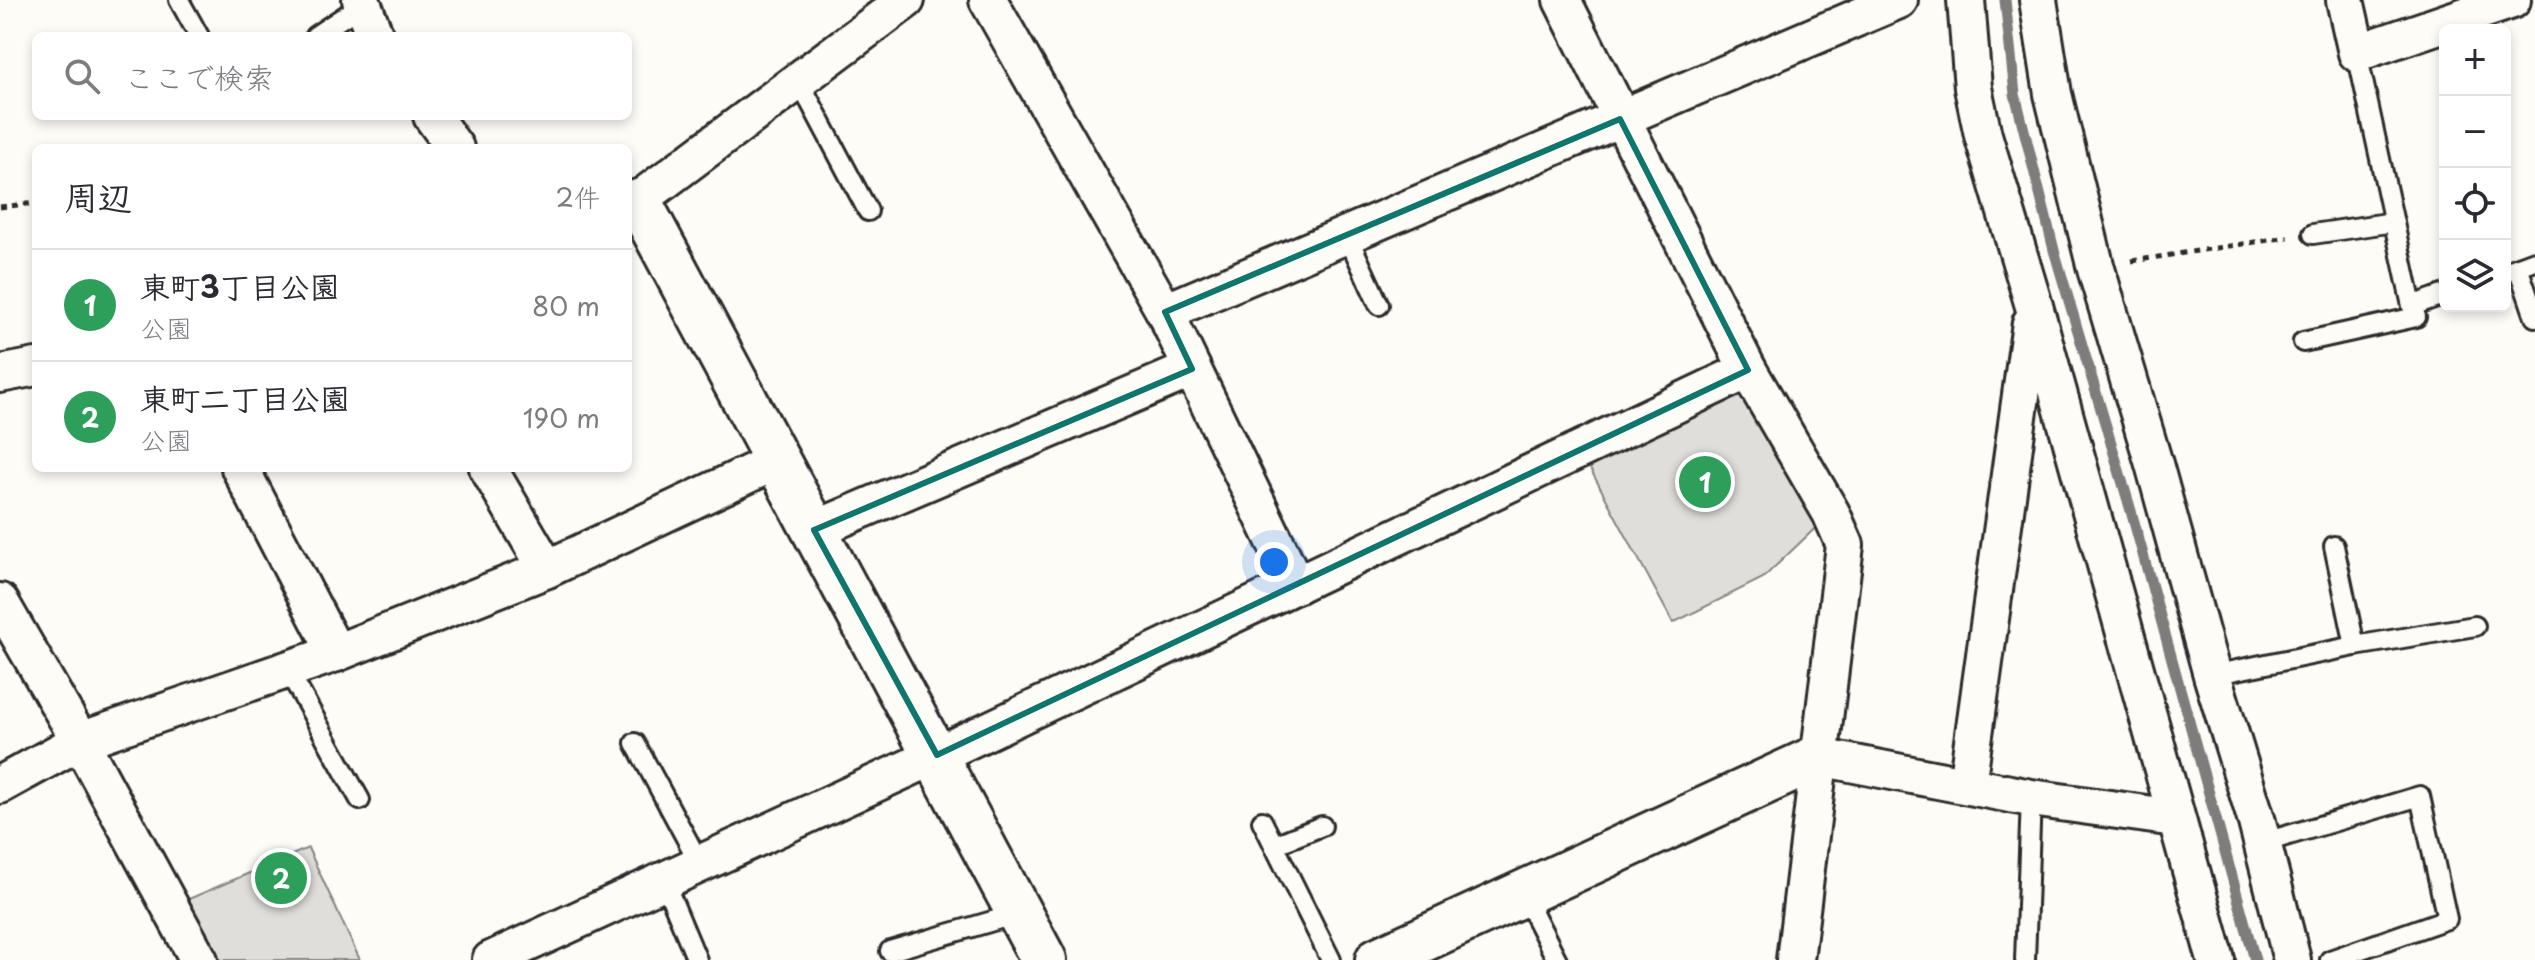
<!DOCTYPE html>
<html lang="ja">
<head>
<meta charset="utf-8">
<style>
  :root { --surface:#fff; --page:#f7f7f7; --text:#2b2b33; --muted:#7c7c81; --line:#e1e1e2; --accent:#1a73e8 }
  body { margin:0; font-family:"Playpen Sans","Klee One",sans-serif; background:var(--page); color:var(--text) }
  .controls { position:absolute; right:24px; top:24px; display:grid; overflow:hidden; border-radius:12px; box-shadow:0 4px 12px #0003 }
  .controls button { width:72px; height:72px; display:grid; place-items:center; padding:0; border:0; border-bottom:2px solid var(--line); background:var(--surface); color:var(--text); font:40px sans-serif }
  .you { position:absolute; left:1274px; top:562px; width:28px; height:28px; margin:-20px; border:6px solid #fff; border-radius:50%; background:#1a73e8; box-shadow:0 0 0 12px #1a73e833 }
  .badge { display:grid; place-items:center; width:52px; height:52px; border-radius:50%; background:var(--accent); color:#fff; font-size:26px; font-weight:700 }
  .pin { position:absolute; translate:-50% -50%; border:4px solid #fff; box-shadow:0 2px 8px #0006 }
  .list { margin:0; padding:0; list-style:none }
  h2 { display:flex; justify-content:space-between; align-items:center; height:104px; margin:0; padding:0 32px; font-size:34px }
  h2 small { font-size:26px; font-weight:400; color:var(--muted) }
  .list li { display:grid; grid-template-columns:52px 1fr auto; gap:24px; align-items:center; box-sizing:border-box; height:112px; padding:0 32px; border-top:2px solid var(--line) }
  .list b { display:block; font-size:30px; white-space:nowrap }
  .list p { margin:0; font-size:26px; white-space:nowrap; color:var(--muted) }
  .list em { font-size:26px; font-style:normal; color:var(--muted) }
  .icon { flex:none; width:44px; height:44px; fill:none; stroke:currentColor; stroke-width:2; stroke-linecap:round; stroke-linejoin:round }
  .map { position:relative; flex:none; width:2535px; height:960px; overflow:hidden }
  .search { position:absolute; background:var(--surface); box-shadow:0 4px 12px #0003; left:32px; top:32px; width:600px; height:88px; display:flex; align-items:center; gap:20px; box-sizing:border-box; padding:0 28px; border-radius:12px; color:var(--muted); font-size:30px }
  .panel { position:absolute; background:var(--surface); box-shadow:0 4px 12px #0003; left:32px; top:144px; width:600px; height:328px; border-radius:12px }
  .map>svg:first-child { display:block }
  .green { fill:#dfdeda; stroke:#858482; stroke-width:2 }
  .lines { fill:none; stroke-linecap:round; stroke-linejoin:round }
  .stream { stroke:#7e7d7b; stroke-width:11 }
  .lane-casing { stroke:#2b2b2b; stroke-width:24 }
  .street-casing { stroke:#2b2b2b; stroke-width:42 }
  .secondary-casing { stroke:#2b2b2b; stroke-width:50 }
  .path { stroke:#2b2b2b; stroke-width:5; stroke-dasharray:6 6; stroke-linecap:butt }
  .lane { stroke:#fdfcf7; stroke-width:18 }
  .street { stroke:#fdfcf7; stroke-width:36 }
  .secondary { stroke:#fdfcf7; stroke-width:44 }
  .marked { fill:none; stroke:#0f766e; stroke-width:6; stroke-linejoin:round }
</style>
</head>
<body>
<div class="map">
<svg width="2535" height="960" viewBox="0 0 2535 960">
  <rect width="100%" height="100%" fill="#fdfcf7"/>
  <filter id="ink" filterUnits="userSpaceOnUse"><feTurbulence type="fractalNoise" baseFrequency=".0125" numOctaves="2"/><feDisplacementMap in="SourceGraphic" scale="16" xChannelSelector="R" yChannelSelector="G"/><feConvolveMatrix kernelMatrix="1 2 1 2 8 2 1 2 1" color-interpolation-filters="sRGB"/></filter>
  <g filter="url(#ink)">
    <g class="green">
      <polygon points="1748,370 1831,513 1763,578 1673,623 1580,450"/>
      <polygon points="308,848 360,960 199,960 170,907"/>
    </g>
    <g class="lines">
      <polyline class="stream" points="2005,0 2015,94 2054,250 2131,511 2255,960"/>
      <g class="lane-casing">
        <g id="lane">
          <polyline points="179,0 199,36"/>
          <polyline points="315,36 363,4"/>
          <polyline points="2357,53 2412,306"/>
          <polyline points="799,81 868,211"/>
          <polyline points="2313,234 2394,222"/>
          <polyline points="1347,235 1379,305"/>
          <polyline points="2518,267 2535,317"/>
          <polyline points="2505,272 2535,261"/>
          <polyline points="2303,342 2416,317 2412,306 2445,294"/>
          <polyline points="2334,546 2355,646"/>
          <polyline points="288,670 360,800"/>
          <polyline points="2212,675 2355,646 2475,626"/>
          <polyline points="635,743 700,864"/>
          <polyline points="1262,821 1331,960"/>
          <polyline points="2262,843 2420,796 2447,919 2330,960"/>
          <polyline points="1274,845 1322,826"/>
          <polyline points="664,881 697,960"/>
          <polyline points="1523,893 1557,960"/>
          <polyline points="890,951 1020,913"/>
          <polyline points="2025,960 2031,798"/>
        </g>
      </g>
      <g class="street-casing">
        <g id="street">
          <polyline points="361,0 375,36"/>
          <polyline points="988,0 1165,312 1296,585"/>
          <polyline points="1562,0 1748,370 1831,513 1845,545 1795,960"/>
          <polyline points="1966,0 1973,88 1983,135 2034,306 2216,960"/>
          <polyline points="2038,0 2053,94 2096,269 2154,464 2212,675 2257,822 2292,960"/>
          <polyline points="2345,0 2357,53 2512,0"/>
          <polyline points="432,116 455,148"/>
          <polyline points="628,208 906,0"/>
          <polyline points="1165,312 1899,0"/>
          <polyline points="0,374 36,367"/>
          <polyline points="240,468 336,653"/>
          <polyline points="488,468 547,569"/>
          <polyline points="814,530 1192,369"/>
          <polyline points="0,602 80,741 199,960"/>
          <polyline points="1819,757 2031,798 2175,818"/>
          <polyline points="0,785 80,741 336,653 547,569 776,461"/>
          <polyline points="1967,785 2031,323"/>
          <polyline points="491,960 937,755 1748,370"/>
        </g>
      </g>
      <g class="secondary-casing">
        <g id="secondary">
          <path d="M639,202C773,455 911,706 1044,960"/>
          <polyline points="1378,960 1819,757"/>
        </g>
      </g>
      <g class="path">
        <polyline points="0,207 36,203"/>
        <polyline points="2132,261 2288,237"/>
      </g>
      <use href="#lane" class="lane"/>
      <use href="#street" class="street"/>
      <use href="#secondary" class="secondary"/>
    </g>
  </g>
  <path class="marked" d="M1620,119L1748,370L937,755L814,530L1192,369L1165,312Z"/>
</svg>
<div class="controls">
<button>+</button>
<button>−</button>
<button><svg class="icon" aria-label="locate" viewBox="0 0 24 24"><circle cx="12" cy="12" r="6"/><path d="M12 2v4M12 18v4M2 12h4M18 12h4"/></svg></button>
<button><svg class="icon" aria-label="layers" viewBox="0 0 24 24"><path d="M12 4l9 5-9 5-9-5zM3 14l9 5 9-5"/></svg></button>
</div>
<div class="you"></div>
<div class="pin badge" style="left:1705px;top:482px;background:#2e9e5b">1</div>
<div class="pin badge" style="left:281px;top:878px;background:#2e9e5b">2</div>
<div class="search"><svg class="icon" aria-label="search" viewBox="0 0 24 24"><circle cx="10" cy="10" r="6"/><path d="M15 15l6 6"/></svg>ここで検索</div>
<section class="panel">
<h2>周辺<small>2件</small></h2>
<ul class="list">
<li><span class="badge" style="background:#2e9e5b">1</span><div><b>東町3丁目公園</b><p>公園</p></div><em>80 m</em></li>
<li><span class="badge" style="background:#2e9e5b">2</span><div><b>東町二丁目公園</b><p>公園</p></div><em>190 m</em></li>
</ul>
</section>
</div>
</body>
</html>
